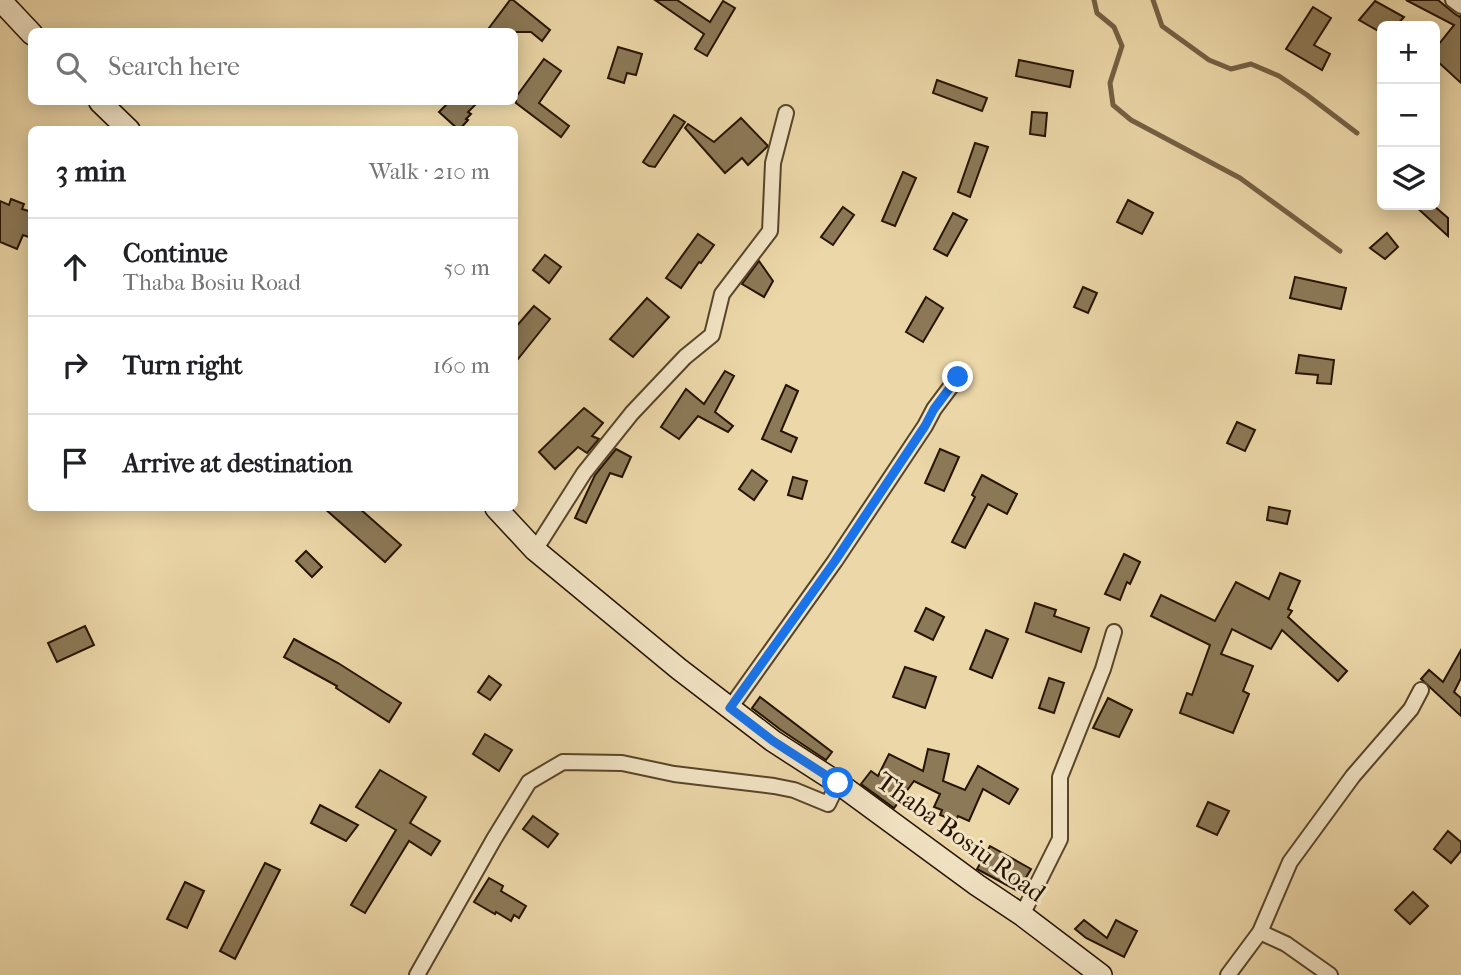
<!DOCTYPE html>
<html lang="en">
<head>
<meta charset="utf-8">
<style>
  :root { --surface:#fff; --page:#f6f6f6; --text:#202124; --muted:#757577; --line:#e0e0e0 }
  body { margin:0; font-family:"IM FELL French Canon",serif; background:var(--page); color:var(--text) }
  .controls { position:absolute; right:21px; top:21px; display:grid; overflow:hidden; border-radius:10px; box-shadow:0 4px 18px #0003 }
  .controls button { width:63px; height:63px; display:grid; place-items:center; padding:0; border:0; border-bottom:2px solid var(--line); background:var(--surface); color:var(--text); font:35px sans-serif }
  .stop { position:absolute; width:21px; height:21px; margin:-16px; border:5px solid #1a73e8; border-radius:50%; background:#fff }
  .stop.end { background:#1a73e8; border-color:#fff; box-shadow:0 2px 7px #0008 }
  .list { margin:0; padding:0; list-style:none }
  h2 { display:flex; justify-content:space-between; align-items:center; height:91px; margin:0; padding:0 28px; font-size:30px }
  h2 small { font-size:23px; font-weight:400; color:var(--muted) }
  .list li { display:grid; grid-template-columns:46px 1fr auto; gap:21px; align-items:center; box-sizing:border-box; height:98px; padding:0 28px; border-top:2px solid var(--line) }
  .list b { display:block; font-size:26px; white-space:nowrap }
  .list p { margin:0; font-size:23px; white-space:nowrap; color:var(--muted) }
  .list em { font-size:23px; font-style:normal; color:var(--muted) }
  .icon { flex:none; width:38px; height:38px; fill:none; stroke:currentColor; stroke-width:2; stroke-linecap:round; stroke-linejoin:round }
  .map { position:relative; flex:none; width:1461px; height:975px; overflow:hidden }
  .search { position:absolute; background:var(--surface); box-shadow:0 4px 18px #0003; left:28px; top:28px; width:490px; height:77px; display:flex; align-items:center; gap:18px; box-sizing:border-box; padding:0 24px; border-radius:10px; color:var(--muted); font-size:26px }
  .panel { position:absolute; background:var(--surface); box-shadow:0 4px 18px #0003; left:28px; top:126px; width:490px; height:385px; border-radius:10px }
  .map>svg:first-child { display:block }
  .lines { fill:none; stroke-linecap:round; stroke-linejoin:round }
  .stream { stroke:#746043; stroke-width:5 }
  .building { fill:#8c7957; stroke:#251300; stroke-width:2 }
  .street-casing { stroke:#57442a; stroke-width:18 }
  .secondary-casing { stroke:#251300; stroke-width:24 }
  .street { stroke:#f3e5c6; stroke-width:14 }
  .secondary { stroke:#f3e5c6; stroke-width:21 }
  .route { stroke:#1a73e8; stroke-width:9 }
  .labels { text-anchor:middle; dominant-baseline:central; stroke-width:6; stroke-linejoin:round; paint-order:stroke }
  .street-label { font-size:26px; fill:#251300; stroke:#f3e5c6 }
</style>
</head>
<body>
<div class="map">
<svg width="1461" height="975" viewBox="0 0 1461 975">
  <rect width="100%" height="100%" fill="#ecd7a8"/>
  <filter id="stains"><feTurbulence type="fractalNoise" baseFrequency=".00286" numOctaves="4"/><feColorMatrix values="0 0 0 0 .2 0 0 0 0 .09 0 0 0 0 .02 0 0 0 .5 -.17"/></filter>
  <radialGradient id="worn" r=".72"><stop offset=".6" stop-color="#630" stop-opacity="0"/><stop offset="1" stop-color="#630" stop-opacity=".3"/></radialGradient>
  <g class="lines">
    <g class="stream">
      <polyline points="1094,0 1097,13 1114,27 1122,46 1110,83 1113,105 1131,120 1240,178 1340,251"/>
      <polyline points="1153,0 1162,26 1209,60 1231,69 1251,64 1279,76 1307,95 1357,133"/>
    </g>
  </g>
  <g class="building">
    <polygon points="510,0 513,0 550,30 542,41 531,32 486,32"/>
    <polygon points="655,0 677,0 710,22 723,1 735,8 707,56 695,49 704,34"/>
    <polygon points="1406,0 1438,0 1455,14 1460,17 1461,15 1461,83 1435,59 1435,49 1454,25"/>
    <polygon points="1375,1 1404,17 1396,26 1382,26 1382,33 1359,20"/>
    <polygon points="1313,7 1331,18 1314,45 1330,54 1322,70 1286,49"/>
    <polygon points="618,47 642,54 636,75 627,73 624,83 608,78"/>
    <polygon points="544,59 561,71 539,103 569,126 561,137 516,103 516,97"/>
    <polygon points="1019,60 1073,71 1070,87 1016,76"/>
    <polygon points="937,80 987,98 982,111 933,93"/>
    <polygon points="449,102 478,102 468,112 471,114 466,119 468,120 459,130 439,112"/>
    <polygon points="1032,112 1047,113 1045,136 1030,134"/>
    <polygon points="674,115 685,122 655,167 649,166 643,162"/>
    <polygon points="741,118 768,146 748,165 742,158 725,173 685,128 688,124 714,142"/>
    <polygon points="975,143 988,147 970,197 958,192"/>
    <polygon points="903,172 916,178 895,226 882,221"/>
    <polygon points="11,199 24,204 22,209 32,212 32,238 23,235 17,249 0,242 0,201 9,205"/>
    <polygon points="1128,200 1153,213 1142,234 1117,222"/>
    <polygon points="1414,205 1433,205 1448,218 1448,236"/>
    <polygon points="843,207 854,215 833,245 821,237"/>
    <polygon points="953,213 967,220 947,256 934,249"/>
    <polygon points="1387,233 1398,247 1385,259 1370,248"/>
    <polygon points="698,234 714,245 701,263 699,262 681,288 666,278"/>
    <polygon points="545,255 561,267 549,283 533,270"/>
    <polygon points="759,261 773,281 764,297 742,284"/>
    <polygon points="1295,277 1346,288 1341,309 1290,298"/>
    <polygon points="1083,287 1097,293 1088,313 1074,307"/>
    <polygon points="926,297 943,308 923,342 906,332"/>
    <polygon points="647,298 669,317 633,357 610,339"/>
    <polygon points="534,306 550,319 514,364 514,329"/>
    <polygon points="1299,355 1334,360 1331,384 1317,383 1318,375 1296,373"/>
    <polygon points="725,371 734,376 715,412 733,426 728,432 698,416 679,439 661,427 686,389 704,404"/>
    <polygon points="786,385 798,391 781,431 797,438 791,452 762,439"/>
    <polygon points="584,408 603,423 592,436 599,439 587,453 578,447 555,469 539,452"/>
    <polygon points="1237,422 1255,430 1245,451 1227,443"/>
    <polygon points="616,449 631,457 622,477 610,473 586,523 575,518 595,475"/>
    <polygon points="940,449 959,457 944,491 925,483"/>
    <polygon points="752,470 767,481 754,500 739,489"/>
    <polygon points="982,475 1017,494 1007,514 988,504 965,548 952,542 975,497 972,495"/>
    <polygon points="793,477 807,481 802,499 788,495"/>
    <polygon points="1269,507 1290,511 1287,524 1267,520"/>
    <polygon points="324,508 359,508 401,545 385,562"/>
    <polygon points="306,551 322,567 312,577 296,561"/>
    <polygon points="1124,554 1140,562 1130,584 1127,582 1120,600 1105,594"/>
    <polygon points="1280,573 1300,581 1288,609 1292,611 1288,617 1347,671 1338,681 1282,630 1271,649 1232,629 1221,654 1253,666 1243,691 1249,694 1233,733 1180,713 1187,693 1192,695 1210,645 1151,616 1161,595 1215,621 1236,582 1269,599"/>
    <polygon points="1035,603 1056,610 1054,616 1089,628 1081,652 1026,632"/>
    <polygon points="926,608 944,617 933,640 915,631"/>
    <polygon points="85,626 94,645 57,662 48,643"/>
    <polygon points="986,630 1008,639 992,678 970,669"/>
    <polygon points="294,639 338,663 401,703 389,722 336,688 337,686 284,657"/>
    <polygon points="1461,650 1461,678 1454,692 1461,698 1461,716 1421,679 1429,670 1443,682"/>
    <polygon points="905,667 936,677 925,708 893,697"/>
    <polygon points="489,676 501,685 490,700 478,692"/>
    <polygon points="1049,678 1064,683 1054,713 1039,708"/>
    <polygon points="760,697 832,752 826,760 781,730 752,708"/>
    <polygon points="1108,698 1132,710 1119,737 1093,728"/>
    <polygon points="485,734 512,750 499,771 473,754"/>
    <polygon points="928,749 949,754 943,781 965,790 978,766 1018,789 1009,804 983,789 969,821 958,816 956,821 940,815 942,810 934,807 940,794 914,781 894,808 861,784 871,771 878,776 889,754 923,771"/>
    <polygon points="380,770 426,797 410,823 440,841 431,855 409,841 365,913 351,905 396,830 356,807"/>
    <polygon points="1208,802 1229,811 1217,835 1197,826"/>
    <polygon points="320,805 358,825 346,841 311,823"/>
    <polygon points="533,816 558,834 548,847 523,829"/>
    <polygon points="1448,831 1461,842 1461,851 1451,863 1434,849"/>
    <polygon points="990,846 1031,869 1018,891 977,869"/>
    <polygon points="265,863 280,870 235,959 220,951"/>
    <polygon points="489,878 503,886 501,891 526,906 519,918 514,915 511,921 496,912 495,914 474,902"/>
    <polygon points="185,882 204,891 187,928 167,919"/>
    <polygon points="1413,892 1428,906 1410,924 1395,910"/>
    <polygon points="1084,920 1107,938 1116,920 1137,931 1124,957 1086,938 1075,929"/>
  </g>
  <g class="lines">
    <g class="street-casing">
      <g id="street">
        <polyline points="1453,0 1461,6"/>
        <polyline points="535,550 584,473 632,413 685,357 712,335 722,294 770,231 773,163 786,113"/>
        <polyline points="730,708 835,561 925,426 934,409 958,377"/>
        <polyline points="1022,915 1060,839 1060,777 1103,669 1114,632"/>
        <polyline points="1260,932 1286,944 1330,975"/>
        <polyline points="417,975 494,839 529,782 563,762 622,763 674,774 774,786 794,790 828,804 838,783"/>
        <polyline points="1228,975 1260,932 1290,862 1353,776 1411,709 1421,690"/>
      </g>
    </g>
    <g class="secondary-casing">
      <g id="secondary">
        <polyline points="0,0 32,34"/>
        <polyline points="100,102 129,130"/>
        <polyline points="496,508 535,550 679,669 773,741 838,783 977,885 1022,915 1101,975"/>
      </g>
    </g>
    <use href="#street" class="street"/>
    <use href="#secondary" class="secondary"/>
  </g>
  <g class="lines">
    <polyline class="route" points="838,783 773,741 730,708 835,561 925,426 934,409 958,377"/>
  </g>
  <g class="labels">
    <g class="street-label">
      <text transform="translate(961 837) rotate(36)">Thaba Bosiu Road</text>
    </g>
  </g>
  <rect width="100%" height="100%" filter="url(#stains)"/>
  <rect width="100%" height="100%" fill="url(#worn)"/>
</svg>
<div class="controls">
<button>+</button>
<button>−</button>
<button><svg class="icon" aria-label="layers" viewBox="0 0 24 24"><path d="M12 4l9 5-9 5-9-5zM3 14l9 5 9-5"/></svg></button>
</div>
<div class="stop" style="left:838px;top:783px"></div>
<div class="stop end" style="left:958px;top:377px"></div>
<div class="search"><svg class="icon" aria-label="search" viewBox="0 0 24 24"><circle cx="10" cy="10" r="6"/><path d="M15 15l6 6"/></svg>Search here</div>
<section class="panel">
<h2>3 min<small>Walk · 210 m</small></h2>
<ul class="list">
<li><svg class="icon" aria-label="ahead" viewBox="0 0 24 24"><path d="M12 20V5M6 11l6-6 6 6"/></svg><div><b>Continue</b><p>Thaba Bosiu Road</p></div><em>50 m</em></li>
<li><svg class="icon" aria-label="right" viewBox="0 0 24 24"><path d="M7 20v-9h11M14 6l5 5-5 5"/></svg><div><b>Turn right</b></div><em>160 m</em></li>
<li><svg class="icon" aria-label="arrive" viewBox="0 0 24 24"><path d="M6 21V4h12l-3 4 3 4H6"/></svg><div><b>Arrive at destination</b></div></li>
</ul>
</section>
</div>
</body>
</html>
